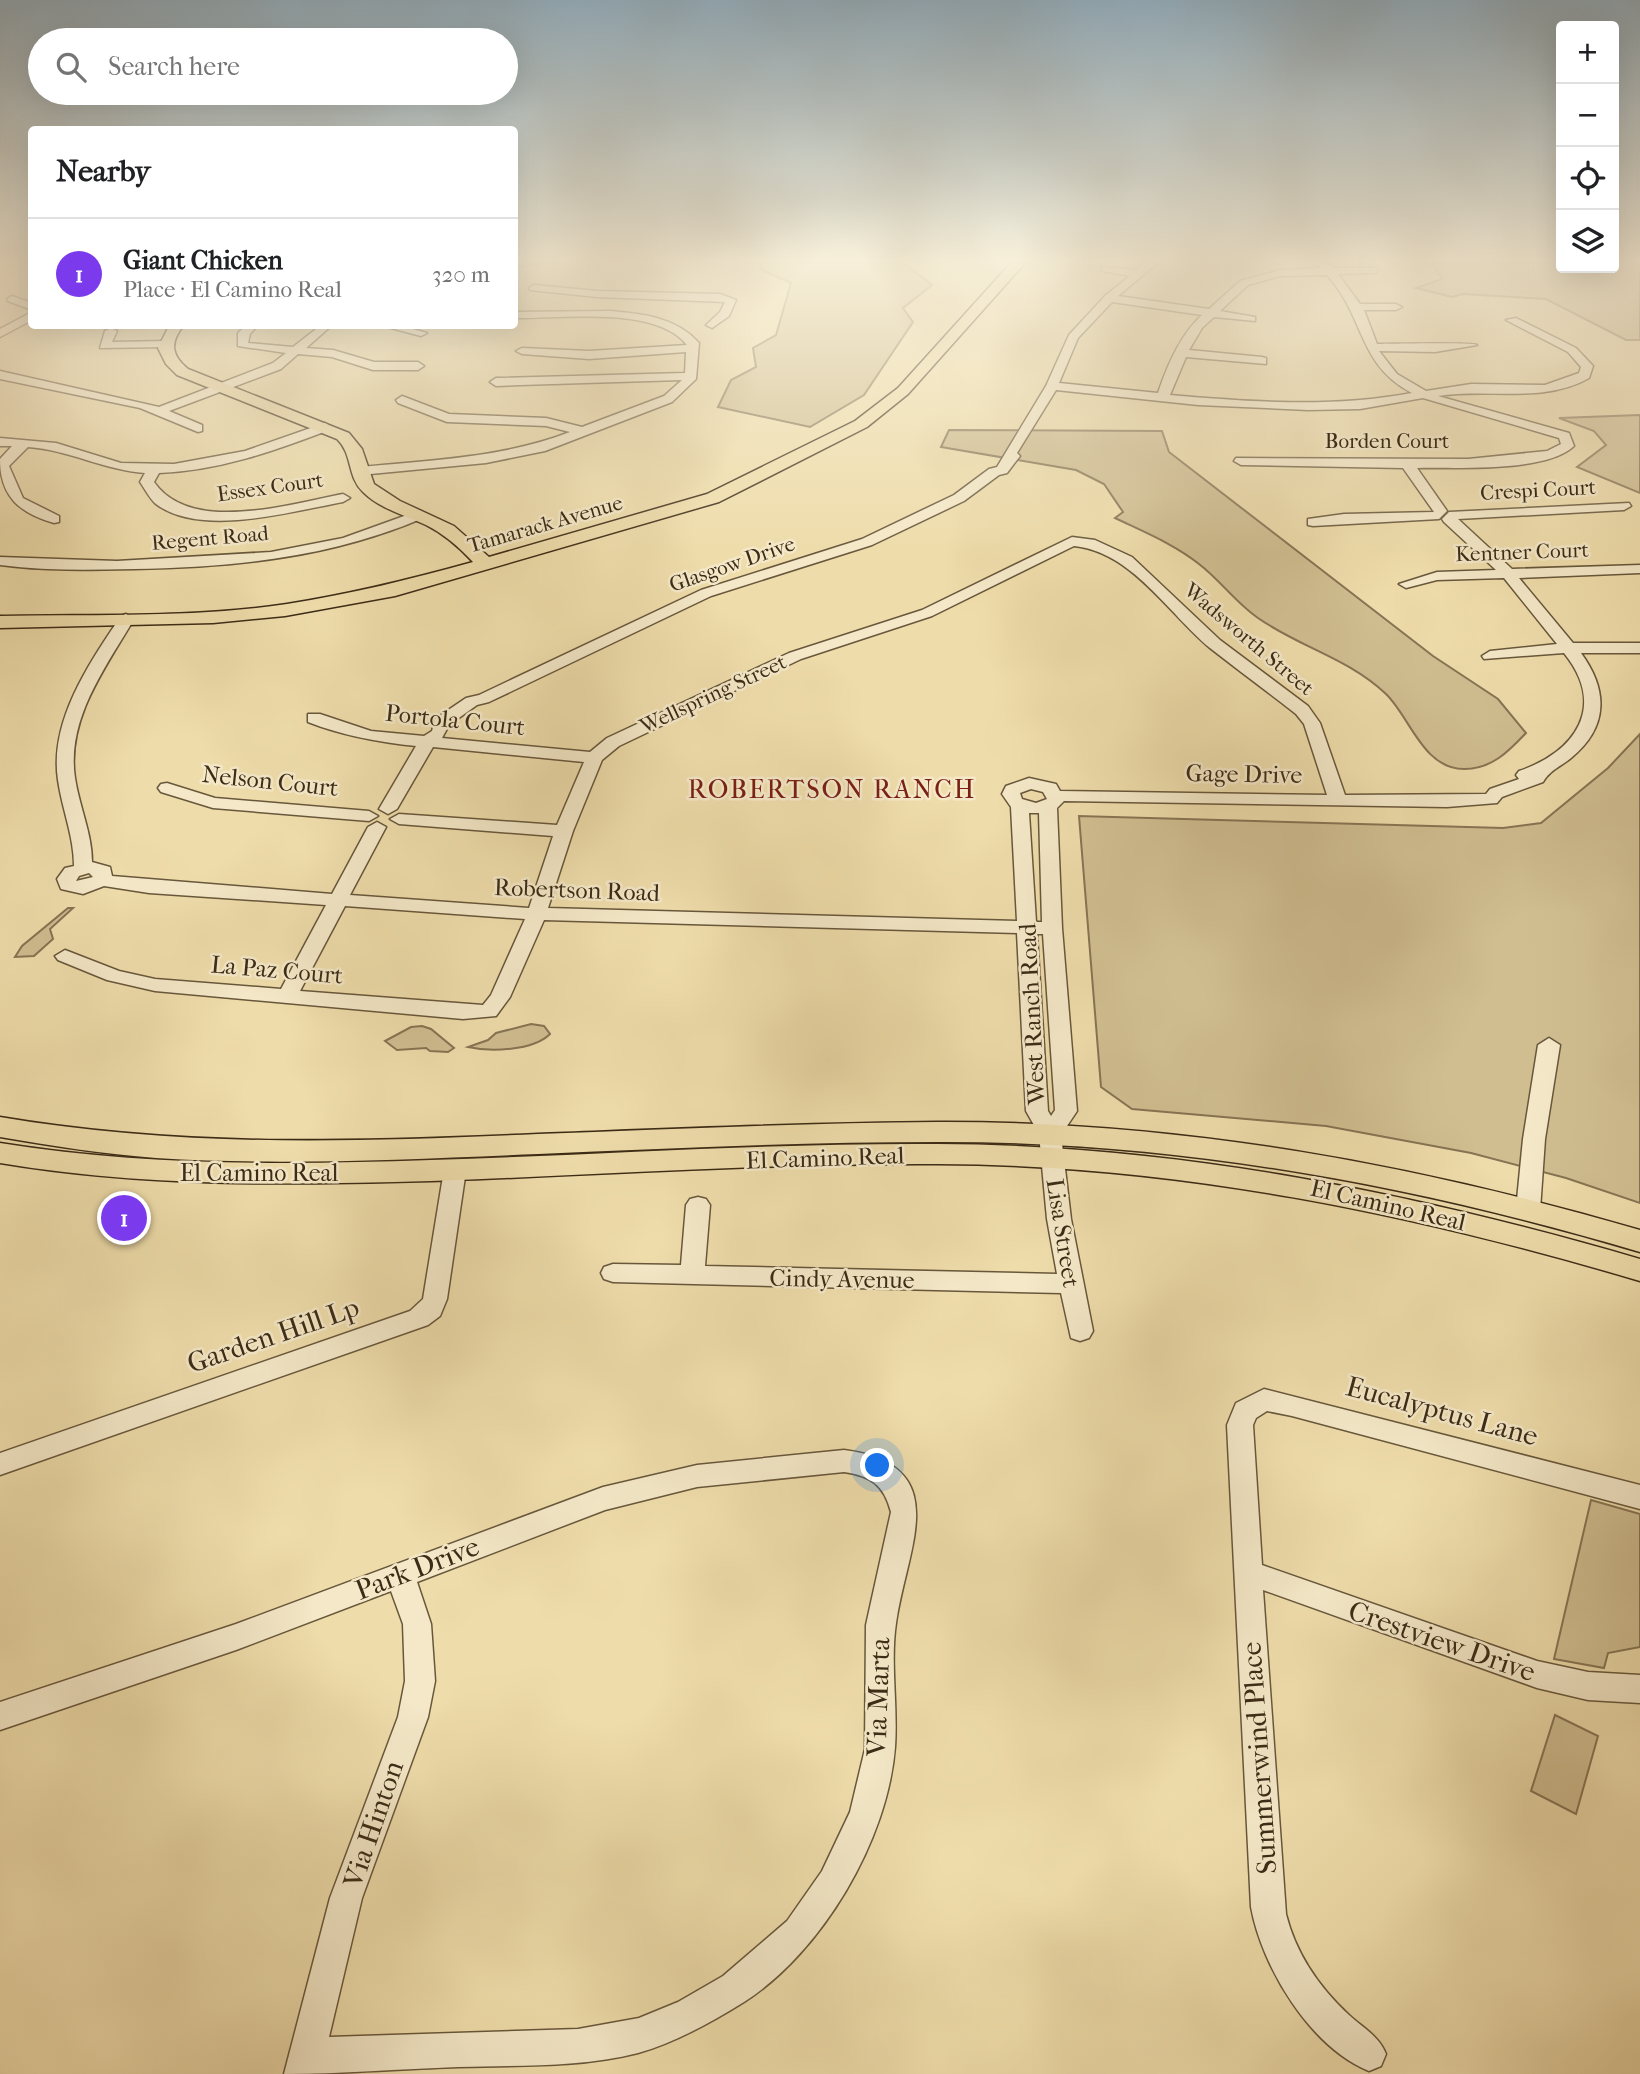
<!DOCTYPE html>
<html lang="en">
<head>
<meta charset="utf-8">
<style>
  :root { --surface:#fff; --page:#f2f2f2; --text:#202124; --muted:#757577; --line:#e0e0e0; --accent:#7c3aed }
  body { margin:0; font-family:"IM FELL French Canon",serif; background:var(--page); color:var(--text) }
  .controls { position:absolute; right:21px; top:21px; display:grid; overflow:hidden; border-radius:7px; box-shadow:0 7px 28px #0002 }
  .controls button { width:63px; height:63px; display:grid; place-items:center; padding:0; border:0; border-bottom:2px solid var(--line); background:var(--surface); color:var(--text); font:35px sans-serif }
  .you { position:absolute; left:878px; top:1466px; width:24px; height:24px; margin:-18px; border:5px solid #fff; border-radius:50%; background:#1a73e8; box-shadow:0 0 0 10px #1a73e833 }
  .badge { display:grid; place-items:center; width:46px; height:46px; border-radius:50%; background:var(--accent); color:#fff; font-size:23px; font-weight:700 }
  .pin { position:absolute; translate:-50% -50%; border:4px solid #fff; box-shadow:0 2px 7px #0006 }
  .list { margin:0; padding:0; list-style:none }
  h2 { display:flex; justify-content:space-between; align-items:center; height:91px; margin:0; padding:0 28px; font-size:30px }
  h2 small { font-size:23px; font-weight:400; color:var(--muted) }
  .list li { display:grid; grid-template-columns:46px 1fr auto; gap:21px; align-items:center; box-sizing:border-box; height:112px; padding:0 28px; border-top:2px solid var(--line) }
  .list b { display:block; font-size:26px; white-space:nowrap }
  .list p { margin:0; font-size:23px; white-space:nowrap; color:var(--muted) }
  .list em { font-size:23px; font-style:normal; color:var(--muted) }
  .icon { flex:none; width:38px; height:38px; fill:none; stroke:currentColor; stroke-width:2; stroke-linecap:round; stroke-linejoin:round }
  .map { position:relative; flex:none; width:1640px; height:2074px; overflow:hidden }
  .search { position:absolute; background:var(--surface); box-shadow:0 7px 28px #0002; left:28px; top:28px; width:490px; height:77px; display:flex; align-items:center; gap:18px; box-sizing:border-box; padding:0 24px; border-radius:38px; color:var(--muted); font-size:26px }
  .panel { position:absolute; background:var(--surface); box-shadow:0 7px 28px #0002; left:28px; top:126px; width:490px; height:203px; border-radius:7px }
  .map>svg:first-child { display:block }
  .green { fill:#d0be91; stroke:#867454; stroke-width:2 }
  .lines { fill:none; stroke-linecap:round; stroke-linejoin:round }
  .minor-casing { stroke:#68573b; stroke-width:3 }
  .major-casing { stroke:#3c2b16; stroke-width:3 }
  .minor { fill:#f4e8c8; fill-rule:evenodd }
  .major { fill:#eedcaa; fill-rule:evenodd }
  .labels { text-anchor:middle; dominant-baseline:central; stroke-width:5; stroke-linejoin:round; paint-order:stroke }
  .far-street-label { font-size:21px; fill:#3c2b16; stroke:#f4e8c8 }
  .street-label { font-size:24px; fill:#3c2b16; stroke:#f4e8c8 }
  .neighbourhood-label { font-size:26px; letter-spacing:2px; fill:#7a1f14; stroke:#f4e8c8 }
  .near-street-label { font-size:28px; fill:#3c2b16; stroke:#f4e8c8 }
</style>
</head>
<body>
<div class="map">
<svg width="1640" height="2074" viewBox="0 0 1640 2074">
  <rect width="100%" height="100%" fill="#eedcaa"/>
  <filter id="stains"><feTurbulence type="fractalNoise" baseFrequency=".00286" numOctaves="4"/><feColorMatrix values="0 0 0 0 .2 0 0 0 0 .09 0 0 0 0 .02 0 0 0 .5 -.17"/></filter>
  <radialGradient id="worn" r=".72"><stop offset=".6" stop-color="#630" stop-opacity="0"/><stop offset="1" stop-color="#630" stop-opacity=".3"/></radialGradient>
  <g class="green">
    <polygon points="761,263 904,263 932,285 903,308 913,322 864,395 810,427 718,407 731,380 756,367 753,348 776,335 791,283 760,269"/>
    <polygon points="1426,263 1561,263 1561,268 1614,268 1614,263 1640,263 1640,340 1626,340 1546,299 1463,294 1452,297 1416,288 1442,279 1433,265"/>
    <polygon points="1640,415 1640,493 1577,467 1606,445 1594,431 1559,418"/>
    <path d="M949,430L1162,431L1169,452L1433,656L1498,699L1526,733C1509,751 1492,769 1464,769C1423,769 1410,717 1386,694C1348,658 1299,647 1258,618C1236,603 1220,580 1199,564C1174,544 1144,532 1115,518L1123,512L1104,484L1076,470L941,447Z"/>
    <polygon points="1640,734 1640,1203 1566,1178 1471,1153 1326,1126 1132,1109 1101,1087 1079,816 1503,828 1541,823 1608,768"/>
    <polygon points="68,908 73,908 50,929 53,939 34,956 15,957 22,946"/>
    <path d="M531,1024L544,1026L550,1034C533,1051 490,1052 468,1047L488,1040L496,1033Z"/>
    <polygon points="422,1026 431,1029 454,1048 448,1052 430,1051 426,1048 397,1050 385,1041 411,1027"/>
    <polygon points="1591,1500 1640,1514 1640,1647 1608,1653 1604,1668 1554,1659"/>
    <polygon points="1555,1715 1598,1736 1576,1814 1531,1791"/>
  </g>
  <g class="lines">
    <g class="minor-casing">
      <g id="minor">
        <polygon points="514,263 545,263 514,267"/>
        <path d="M1145,263H1157L1118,296L1209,309L1240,281L1280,270L1321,268L1317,263H1328L1333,268H1377V272L1373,273L1338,274L1360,304H1396L1402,307L1396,310H1364L1377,344C1391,344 1472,342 1477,345L1435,352L1379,351L1397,374L1426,391L1471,384L1545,385L1579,373L1581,367L1568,352L1506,320L1516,318L1576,348L1593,366L1589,378C1544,404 1488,388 1438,396L1569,433L1574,446C1546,473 1455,467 1417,468L1447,511L1439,519L1313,526L1308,525V519L1344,514L1434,512L1403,468L1241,465L1234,461L1236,458L1468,459L1547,451L1561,444L1559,438L1423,398L1360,409L1308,410L1198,405L1056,390L1017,453L1020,456L1007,473L999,475L964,501L872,545L711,596L489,702L477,705L449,725L442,738L590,752L607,738L789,653L922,610L1072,537L1095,540L1132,557L1220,640L1308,706L1320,723L1345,795L1486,794L1490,789L1519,779L1516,775L1519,771C1576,752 1607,706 1564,653L1484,659L1482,656L1490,651L1557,644L1504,578L1437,580L1406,588L1399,584L1437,572L1496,570L1444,522L1442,519L1449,512L1629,503L1631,506L1624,510L1458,519L1512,569L1640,565V573L1519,578L1573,643H1640V653H1581C1608,690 1609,727 1571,758C1560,767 1550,770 1543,782L1502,797L1497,803L1447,807L1064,801L1057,808L1062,928L1077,1111L1061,1135L1071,1219L1093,1331L1089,1338L1080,1341L1071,1338L1061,1293L613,1282L604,1279L601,1273L604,1267L613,1264L681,1265L686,1205L690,1199L698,1197L706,1199L710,1205L705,1266L1057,1274L1047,1219L1039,1134L1026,1111L1017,933L544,920L510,997L496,1016L463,1019L155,991L107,980L58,960L55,956L65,950L119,971L155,979L281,989L326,905L149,893L104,886L83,894L61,889L57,879L65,868L74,866C74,836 62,809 58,780C49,721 90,662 121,616L126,614L134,619C106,667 66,719 75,778C79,806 92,833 92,862L110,867L112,876L332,894L368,827L377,822L386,827L350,895L529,908L553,836L399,824L390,819L399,814L557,825L584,762L433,747L397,809L388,814L379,809L416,746C378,742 344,736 308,722V714H320L371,731L424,736L432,731L435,719L466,698L479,695L701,590L862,539L954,495L989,469L997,467L1046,386L1069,335L1105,296L1130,276L1102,271V267L1136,270ZM1327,275C1366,318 1357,364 1412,393C1332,408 1251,402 1170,395L1186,357L1266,364V358L1262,357L1189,350L1202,328L1214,317L1255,321V317L1220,311L1248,285L1280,276ZM1112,302L1202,315C1180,335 1167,366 1158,393L1059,383L1078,338ZM1074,546C1132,552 1168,613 1210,648C1238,670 1268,692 1296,714L1304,724L1327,795L1060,791L1056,784L1029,778L1006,786L1002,794L1011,807L1017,921L548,908L573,831L602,760L619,746L801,659L932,616ZM1031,789L1043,792L1047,799L1036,803L1022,799L1020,793ZM1029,813H1039L1042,922H1036ZM89,873L93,877L76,881L79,876ZM345,906L525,919L491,995L483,1005L300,991ZM1037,934H1043L1055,1110L1051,1116L1048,1111Z"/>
        <polygon points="534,285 597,291 720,294 736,300 729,316 712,328 706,325 720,312 725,302 597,297 530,290 529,288"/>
        <polygon points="12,296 32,303 32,310 8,301 7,299"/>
        <path d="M610,311C643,314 676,317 699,343L696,379L672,402L545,451L486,463L360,475L353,471L360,467C431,460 503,458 570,432L546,426L447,422L398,403L396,400L402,396L449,414L546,418L582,427L664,396L682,380L520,385L496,386L490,382L496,378L685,373L686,352L589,359L522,354L516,351L522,348L589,351L687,345C656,305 560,319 514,318V312Z"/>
        <polygon points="32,312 32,320 0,337 0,329"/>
        <polygon points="245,326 257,326 250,334 248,343 293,347 320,326 331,326 306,348 333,350 374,362 418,362 424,366 418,370 373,370 332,357 298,354 281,369 169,411 202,425 202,431 198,432 140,408 0,379 0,371 159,407 273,363 286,353 238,346 238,333"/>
        <polygon points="383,326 402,326 427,333 421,336"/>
        <polygon points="111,328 117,331 112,342 166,341 172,344 166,347 100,348 105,331"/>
        <path d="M325,423L331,427L329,430C274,451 218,471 159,473L154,482C191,535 289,504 343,494L350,498L343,502C293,511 201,538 156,504C150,499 145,489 140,482L145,473C104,470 69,450 28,447L9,466L23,498L59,516V522L54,523C19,513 0,496 0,459L12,446H0V438L56,443L121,463L174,464L245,451Z"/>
        <path d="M418,511L425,515L423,518C330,558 234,567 134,569C89,570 44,571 0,565V557L117,561L271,552L343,538Z"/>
        <polygon points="167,783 215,798 369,811 378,816 369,821 213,808 161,792 158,788 161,784"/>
        <polygon points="1549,1038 1560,1045 1545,1139 1540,1210 1536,1216 1528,1219 1520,1216 1516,1210 1523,1139 1538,1045"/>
        <polygon points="455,1162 463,1164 466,1170 447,1299 440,1316 428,1325 0,1475 0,1453 410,1311 423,1299 444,1170 447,1164"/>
        <path d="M1264,1389L1640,1485V1509L1292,1416L1267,1411L1256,1418L1253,1425L1262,1565L1537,1661L1588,1672L1640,1675V1703L1588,1700L1537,1688L1263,1590L1286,1914C1296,1954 1319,1987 1349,2015C1363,2028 1379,2036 1386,2054L1381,2066L1369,2071C1310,2047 1262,1967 1251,1907L1227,1425L1236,1403Z"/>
        <path d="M844,1450C957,1465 906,1549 896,1623C890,1663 898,1706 895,1747C888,1840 822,1952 744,2002C712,2022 674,2043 638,2053C579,2068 518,2065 458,2067C400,2069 341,2074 284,2074L330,1898L398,1717L405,1681L403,1624L391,1591L236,1650L0,1730V1702L236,1624L603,1487L697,1465ZM844,1472C871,1476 884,1485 891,1512L866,1625L865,1749L850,1812L822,1871L787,1921L723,1976L678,2002L639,2018L578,2029L329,2037L362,1898L428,1717L435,1681L431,1624L417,1582L605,1510L697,1487Z"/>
      </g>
    </g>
    <g class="major-casing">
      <g id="major">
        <path d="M1011,263H1025L908,394L867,427L719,502L395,596L285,616L213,623L0,628V616C95,614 193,618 287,604C351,594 412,579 473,562C459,547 444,534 426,525C405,515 380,509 363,492C347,477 353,454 337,439L177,375L166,364L158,348L169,326H183C170,343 171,355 188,369L349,433L362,449L374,484L400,501L454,526L489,557L707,494L855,421L898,388Z"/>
        <path d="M0,1117C184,1148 353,1142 538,1134C671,1129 804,1123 937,1122C1177,1121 1410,1163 1640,1230V1252C1410,1184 1177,1141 937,1142C804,1142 671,1148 538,1154C411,1159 284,1166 156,1158C104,1154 52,1146 0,1137Z"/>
        <path d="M0,1143C143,1166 286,1165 431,1160C600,1155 768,1143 937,1144C1177,1145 1410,1192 1640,1259V1281C1411,1213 1178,1165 938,1164C769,1163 600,1175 431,1181C286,1185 143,1187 0,1163Z"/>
      </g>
    </g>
    <use href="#minor" class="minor"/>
    <use href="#major" class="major"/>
  </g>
  <linearGradient id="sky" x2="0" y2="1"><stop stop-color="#92acbb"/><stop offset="0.47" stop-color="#f7efd9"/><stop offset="1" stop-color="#f7efd9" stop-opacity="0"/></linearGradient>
  <rect width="1640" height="554" fill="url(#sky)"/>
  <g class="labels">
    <g class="far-street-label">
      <text x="1387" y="441">Borden Court</text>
      <text transform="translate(270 487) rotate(-8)">Essex Court</text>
      <text transform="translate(1538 490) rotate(-3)">Crespi Court</text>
      <text transform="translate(545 524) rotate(-16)">Tamarack Avenue</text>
      <text transform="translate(210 538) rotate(-5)">Regent Road</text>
      <text transform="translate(1522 552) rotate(-2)">Kentner Court</text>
      <text transform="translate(732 564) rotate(-19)">Glasgow Drive</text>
      <text transform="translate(1249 639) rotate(40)">Wadsworth Street</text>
      <text transform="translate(713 694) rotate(-25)">Wellspring Street</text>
    </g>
    <g class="street-label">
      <text transform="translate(455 720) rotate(6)">Portola Court</text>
      <text transform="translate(1244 774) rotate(1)">Gage Drive</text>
      <text transform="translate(270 781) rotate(6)">Nelson Court</text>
      <text transform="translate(577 890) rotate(2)">Robertson Road</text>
      <text transform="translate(277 970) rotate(5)">La Paz Court</text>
      <text transform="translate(1032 1014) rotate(-93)">West Ranch Road</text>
      <text transform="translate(825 1158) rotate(-2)">El Camino Real</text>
      <text x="259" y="1173">El Camino Real</text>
      <text transform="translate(1388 1205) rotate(13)">El Camino Real</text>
      <text transform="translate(1063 1233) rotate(81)">Lisa Street</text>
      <text transform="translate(842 1279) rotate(1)">Cindy Avenue</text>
    </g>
    <g class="neighbourhood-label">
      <text x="832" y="789">ROBERTSON RANCH</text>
    </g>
    <g class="near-street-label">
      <text transform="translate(273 1335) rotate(-19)">Garden Hill Lp</text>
      <text transform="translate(1442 1411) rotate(15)">Eucalyptus Lane</text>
      <text transform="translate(417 1568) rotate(-21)">Park Drive</text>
      <text transform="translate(1442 1641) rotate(19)">Crestview Drive</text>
      <text transform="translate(878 1697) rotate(-88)">Via Marta</text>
      <text transform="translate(1259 1758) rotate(-94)">Summerwind Place</text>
      <text transform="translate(373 1824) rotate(-71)">Via Hinton</text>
    </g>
  </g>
  <rect width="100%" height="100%" filter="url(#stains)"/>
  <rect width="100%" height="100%" fill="url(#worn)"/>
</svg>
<div class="controls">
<button>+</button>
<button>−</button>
<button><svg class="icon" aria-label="locate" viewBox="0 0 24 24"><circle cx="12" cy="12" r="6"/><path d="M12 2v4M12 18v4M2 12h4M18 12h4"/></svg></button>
<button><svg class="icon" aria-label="layers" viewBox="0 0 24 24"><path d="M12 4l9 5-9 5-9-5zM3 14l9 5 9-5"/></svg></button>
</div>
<div class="you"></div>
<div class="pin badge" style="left:124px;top:1218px">1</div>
<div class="search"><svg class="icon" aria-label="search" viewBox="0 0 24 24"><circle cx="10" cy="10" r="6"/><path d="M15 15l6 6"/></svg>Search here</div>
<section class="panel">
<h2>Nearby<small></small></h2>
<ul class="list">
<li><span class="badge">1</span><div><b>Giant Chicken</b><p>Place · El Camino Real</p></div><em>320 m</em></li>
</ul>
</section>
</div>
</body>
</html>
